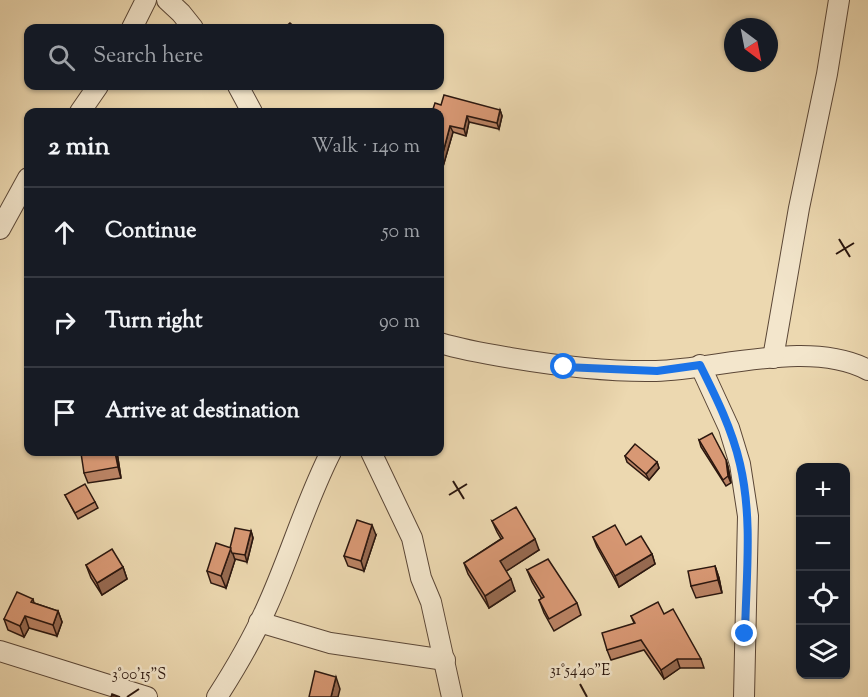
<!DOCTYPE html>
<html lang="en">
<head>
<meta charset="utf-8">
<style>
  :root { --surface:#171b24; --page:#242831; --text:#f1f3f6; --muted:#9ea1a6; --line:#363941 }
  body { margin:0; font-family:"Sorts Mill Goudy",serif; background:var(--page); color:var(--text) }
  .controls { position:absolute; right:18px; bottom:18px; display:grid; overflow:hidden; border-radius:12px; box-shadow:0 2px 4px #0004 }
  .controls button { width:54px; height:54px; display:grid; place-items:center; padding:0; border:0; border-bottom:2px solid var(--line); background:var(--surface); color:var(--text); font:30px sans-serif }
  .compass { position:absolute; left:724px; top:18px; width:54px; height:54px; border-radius:50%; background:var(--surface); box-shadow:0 2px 4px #0004; rotate:148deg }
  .stop { position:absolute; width:18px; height:18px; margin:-14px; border:4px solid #1a73e8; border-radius:50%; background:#fff }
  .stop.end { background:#1a73e8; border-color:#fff; box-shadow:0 2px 6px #0008 }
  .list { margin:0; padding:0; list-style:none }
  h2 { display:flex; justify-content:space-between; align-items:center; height:78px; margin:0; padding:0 24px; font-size:26px }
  h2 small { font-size:20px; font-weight:400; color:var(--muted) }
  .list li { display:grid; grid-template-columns:39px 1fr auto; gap:18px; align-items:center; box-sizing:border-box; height:90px; padding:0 24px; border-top:2px solid var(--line) }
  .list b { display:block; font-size:22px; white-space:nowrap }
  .list em { font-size:20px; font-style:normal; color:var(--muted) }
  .icon { flex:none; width:33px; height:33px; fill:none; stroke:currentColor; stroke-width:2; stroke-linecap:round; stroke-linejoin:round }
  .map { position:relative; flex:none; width:868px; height:697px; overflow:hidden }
  .search { position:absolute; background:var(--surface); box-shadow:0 2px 4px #0004; left:24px; top:24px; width:420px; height:66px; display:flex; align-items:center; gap:15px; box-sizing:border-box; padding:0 21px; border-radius:12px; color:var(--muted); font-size:22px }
  .panel { position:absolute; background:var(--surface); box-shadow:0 2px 4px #0004; left:24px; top:108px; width:420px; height:348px; border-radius:12px }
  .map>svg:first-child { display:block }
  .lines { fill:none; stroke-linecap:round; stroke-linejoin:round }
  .minor-casing { stroke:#5b4737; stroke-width:22 }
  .minor { stroke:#f3e6cc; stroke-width:20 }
  .wall { fill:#ba8364; stroke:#2b170f; stroke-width:1.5 }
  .shaded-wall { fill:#976a51; stroke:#2b170f; stroke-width:1.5 }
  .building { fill:#d89874; stroke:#2b170f; stroke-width:1.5 }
  .route { stroke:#1a73e8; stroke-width:8 }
  .ticks { fill:none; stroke:#2b170f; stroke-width:2 }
  .ticks-label { font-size:15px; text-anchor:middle; fill:#2b170f; stroke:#f3e6cc; stroke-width:5; stroke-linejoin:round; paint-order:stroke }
</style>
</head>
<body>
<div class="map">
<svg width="868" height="697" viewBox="0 0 868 697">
  <rect width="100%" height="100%" fill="#ecd8b0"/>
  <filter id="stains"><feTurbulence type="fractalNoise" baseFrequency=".00333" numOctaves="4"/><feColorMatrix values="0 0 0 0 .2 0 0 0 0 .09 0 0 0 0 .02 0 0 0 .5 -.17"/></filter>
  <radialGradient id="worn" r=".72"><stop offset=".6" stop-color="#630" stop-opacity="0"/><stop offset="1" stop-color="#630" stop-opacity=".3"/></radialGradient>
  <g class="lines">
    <g class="minor-casing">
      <g id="minor">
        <polyline points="167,0 181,13 193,28"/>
        <polyline points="132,28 146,0"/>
        <polyline points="238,86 252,112"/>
        <polyline points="80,112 98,86"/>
        <polyline points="0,229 28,178"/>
        <path d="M440,343C463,350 487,354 511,358C559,366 608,372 656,371C719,369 810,339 868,370"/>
        <polyline points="773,358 799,208 827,74 839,0"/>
        <polyline points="700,365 729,428 740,464 748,516 744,697"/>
        <polyline points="371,452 412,538 421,578 431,602 452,697"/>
        <polyline points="259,622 330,643 445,660"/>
        <polyline points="0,651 147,697"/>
        <path d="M217,697C235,669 252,640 266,609C290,557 305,503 331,452"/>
      </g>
    </g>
    <use href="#minor" class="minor"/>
  </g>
  <g class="wall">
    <polygon points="441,105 500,110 502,116 499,129 469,122 466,136 453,132 442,170 440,170 440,112"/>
    <polygon points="699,440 726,460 728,467 731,483 726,486 701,447"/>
    <polygon points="86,452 117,452 121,478 88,483 84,473"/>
    <polygon points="625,456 657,462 659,468 649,480 627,462"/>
    <polygon points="65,495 95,502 98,508 78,519"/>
    <polygon points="492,521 539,550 506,571 515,591 489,608 468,574 464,563 501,539 497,532"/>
    <polygon points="251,531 253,538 247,562 235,559 235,560 226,588 211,583 207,571 230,548"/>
    <polygon points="376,535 364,571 348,566 344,556"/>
    <polygon points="593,537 626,545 652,554 655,564 619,587 597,547"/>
    <polygon points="86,565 123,567 127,579 102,595 91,578"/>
    <polygon points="715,566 719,578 722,593 696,598 691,586"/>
    <polygon points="527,570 577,603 581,615 554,631 544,613 539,600 542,599 532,582"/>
    <polygon points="33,599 34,603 58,611 62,622 57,636 29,628 24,637 8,630 4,619"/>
    <polygon points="664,614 701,659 704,668 680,668 664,679 644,650 611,660 607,650 634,623 631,616"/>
  </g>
  <g class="shaded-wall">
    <polygon points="500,110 502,116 499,129 497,123"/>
    <polygon points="467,116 469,122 466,136 464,129"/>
    <polygon points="450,126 453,132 442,170 440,164"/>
    <polygon points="115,452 117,452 121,478 118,467"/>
    <polygon points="726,460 728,467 731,483 728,476"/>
    <polygon points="657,462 659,468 649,480 646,474"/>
    <polygon points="372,525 376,535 364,571 361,561"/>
    <polygon points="251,531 253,538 247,562 245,555"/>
    <polygon points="535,539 539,550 505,572 500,561"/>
    <polygon points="231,548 235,560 226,588 221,576"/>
    <polygon points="652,554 655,564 619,587 615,576"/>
    <polygon points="715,566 719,578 722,593 718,580"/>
    <polygon points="123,567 127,579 102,595 97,583"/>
    <polygon points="511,579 515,591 489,608 485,596"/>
    <polygon points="58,611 62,622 57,636 53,625"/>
    <polygon points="25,616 29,628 24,637 20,626"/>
    <polygon points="677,659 680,668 664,679 661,670"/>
    <polygon points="336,677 340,689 338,697 331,697"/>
  </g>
  <g class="building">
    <polygon points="290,23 296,28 284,28"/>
    <polygon points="444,95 500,110 497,123 467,116 464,129 450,126 440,164 440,112 432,112 435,103 441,105"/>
    <polygon points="712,433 726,460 728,476 723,480 699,440"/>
    <polygon points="635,444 657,462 646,474 625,456"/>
    <polygon points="86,452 115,452 118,467 84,473 81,453"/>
    <polygon points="85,484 95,502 75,513 65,495"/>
    <polygon points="516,507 535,539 500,561 511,579 485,596 464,563 503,538 492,521"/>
    <polygon points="357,520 372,525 361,561 344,556"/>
    <polygon points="615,525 626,545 641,536 652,554 615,576 593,537"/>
    <polygon points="235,528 251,531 245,555 232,553 230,548"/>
    <polygon points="216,543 231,548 221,576 207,571"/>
    <polygon points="112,549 123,567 97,583 86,565"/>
    <polygon points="548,559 577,603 549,619 539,600 544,597 527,570"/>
    <polygon points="715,566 718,580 691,586 688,571"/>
    <polygon points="17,592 33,599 31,602 58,611 53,625 25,616 20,626 4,619"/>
    <polygon points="658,602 664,614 673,609 701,659 677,659 661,670 641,640 607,650 602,633 635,623 631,616"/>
    <polygon points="315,671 336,677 331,697 309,697"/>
    <polygon points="112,694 120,697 111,697"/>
  </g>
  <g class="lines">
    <path class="route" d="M564,367L657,371L700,365C716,397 732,429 740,464C753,519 746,578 745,634"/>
  </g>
  <path class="ticks" d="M839,239L850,257M836,254L854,243M453,481L464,499M449,495L467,484M580,684L587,697M127,697L139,689"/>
  <g class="ticks-label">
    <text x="580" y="675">31°54'40"E</text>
    <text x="139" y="679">3°00'15"S</text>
  </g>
  <rect width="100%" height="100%" filter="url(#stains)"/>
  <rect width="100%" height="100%" fill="url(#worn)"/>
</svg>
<div class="controls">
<button>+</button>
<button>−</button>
<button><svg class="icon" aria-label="locate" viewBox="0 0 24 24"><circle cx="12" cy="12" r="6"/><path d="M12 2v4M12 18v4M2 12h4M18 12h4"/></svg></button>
<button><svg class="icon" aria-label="layers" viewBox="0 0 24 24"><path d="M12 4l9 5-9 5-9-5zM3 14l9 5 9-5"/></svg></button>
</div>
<svg class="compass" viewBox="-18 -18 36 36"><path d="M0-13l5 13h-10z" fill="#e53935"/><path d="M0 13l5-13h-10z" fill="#9ea1a6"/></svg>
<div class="stop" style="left:564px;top:367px"></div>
<div class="stop end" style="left:745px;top:634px"></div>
<div class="search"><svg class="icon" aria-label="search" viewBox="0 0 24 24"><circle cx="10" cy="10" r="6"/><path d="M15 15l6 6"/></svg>Search here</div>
<section class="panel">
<h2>2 min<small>Walk · 140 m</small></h2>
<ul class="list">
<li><svg class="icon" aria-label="ahead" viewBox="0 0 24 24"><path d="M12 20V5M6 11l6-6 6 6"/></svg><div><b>Continue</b></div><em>50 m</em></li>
<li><svg class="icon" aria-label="right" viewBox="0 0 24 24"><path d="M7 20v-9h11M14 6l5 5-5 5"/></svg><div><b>Turn right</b></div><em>90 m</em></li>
<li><svg class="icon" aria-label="arrive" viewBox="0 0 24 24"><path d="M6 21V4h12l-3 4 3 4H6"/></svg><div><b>Arrive at destination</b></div></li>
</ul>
</section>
</div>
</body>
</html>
